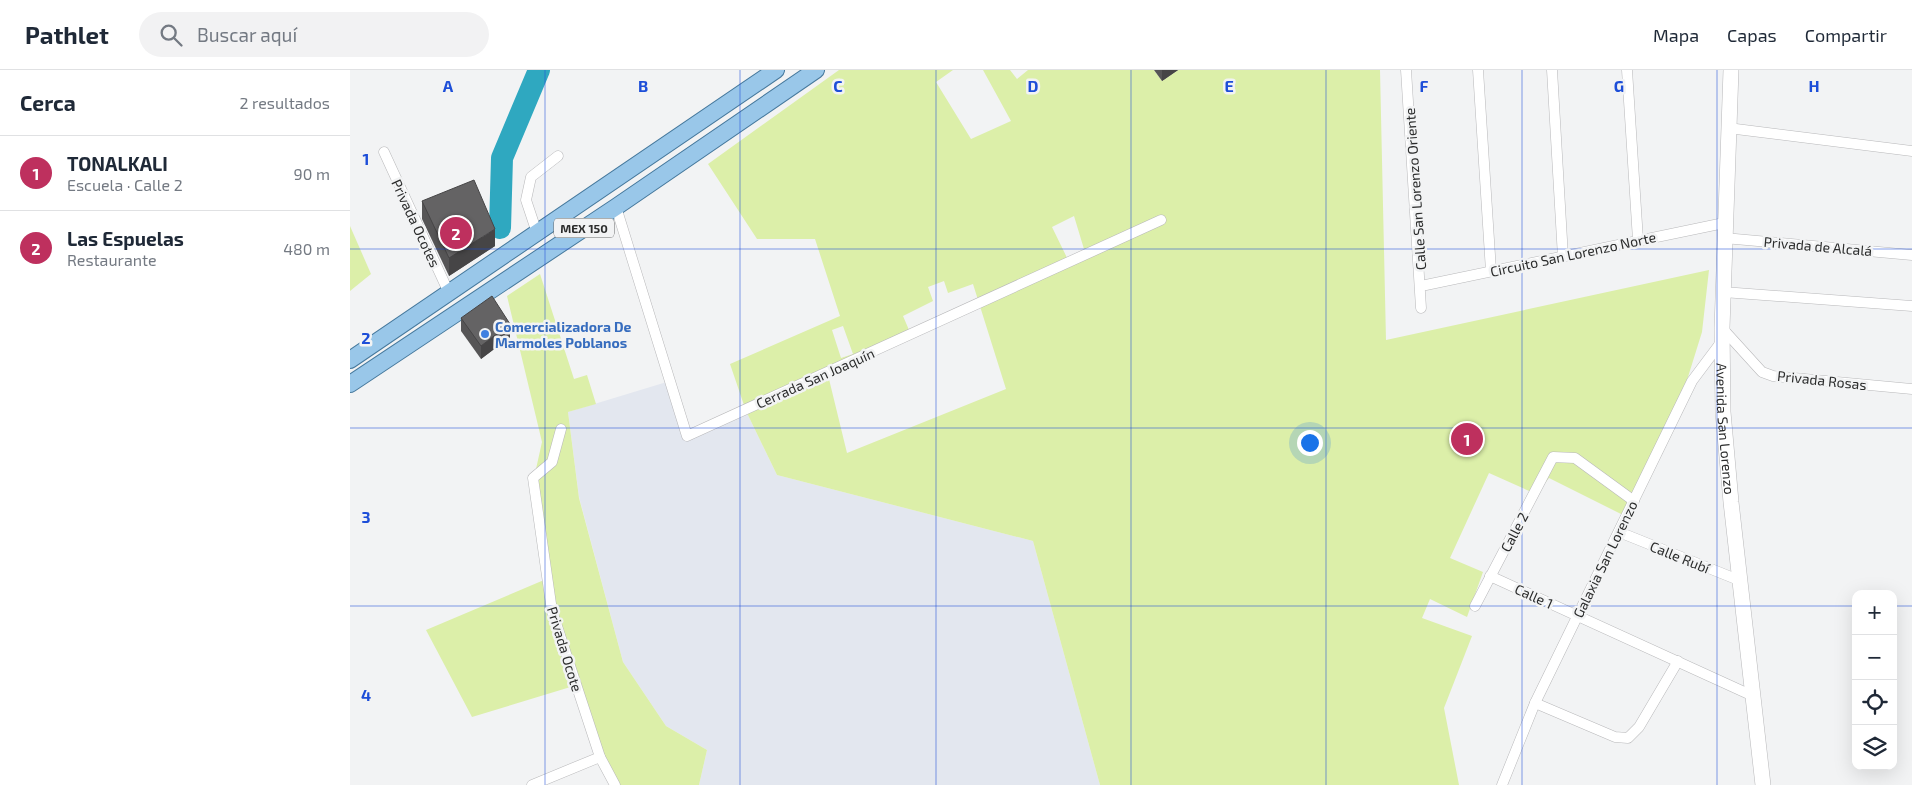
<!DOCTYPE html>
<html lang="es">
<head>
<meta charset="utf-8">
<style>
  :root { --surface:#fff; --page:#f2f2f3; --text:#1f2937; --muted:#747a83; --line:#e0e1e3; --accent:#be305e }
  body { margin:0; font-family:"Exo 2",sans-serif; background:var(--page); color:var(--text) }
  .controls { position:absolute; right:15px; bottom:15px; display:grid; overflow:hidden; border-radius:10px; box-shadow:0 5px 20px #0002 }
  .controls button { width:45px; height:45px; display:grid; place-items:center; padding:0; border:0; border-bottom:1px solid var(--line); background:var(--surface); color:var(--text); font:25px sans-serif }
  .you { position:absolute; left:959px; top:372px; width:18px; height:18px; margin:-12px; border:4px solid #fff; border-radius:50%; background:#1a73e8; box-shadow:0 0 0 8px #1a73e833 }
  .badge { display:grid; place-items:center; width:32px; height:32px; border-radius:50%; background:var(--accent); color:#fff; font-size:16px; font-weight:700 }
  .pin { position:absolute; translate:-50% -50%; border:2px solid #fff; box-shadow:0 1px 5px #0006 }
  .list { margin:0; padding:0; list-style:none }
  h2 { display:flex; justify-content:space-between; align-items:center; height:65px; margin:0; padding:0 20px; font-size:21px }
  h2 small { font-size:16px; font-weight:400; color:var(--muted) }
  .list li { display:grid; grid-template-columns:32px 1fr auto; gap:15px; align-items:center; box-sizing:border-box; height:75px; padding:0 20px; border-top:1px solid var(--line) }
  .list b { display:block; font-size:19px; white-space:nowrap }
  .list p { margin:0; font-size:16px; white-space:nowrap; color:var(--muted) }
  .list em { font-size:16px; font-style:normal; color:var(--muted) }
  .icon { flex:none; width:28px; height:28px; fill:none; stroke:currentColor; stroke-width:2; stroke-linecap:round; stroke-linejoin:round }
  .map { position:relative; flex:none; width:1562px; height:715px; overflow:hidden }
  header { display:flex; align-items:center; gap:30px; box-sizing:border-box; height:70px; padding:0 25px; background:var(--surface); border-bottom:1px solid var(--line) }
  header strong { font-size:24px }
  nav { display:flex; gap:28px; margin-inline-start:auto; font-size:18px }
  .search { width:350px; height:45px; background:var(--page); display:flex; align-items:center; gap:12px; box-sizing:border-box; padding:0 18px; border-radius:28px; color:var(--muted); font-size:19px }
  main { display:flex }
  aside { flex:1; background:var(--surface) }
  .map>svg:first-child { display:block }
  .built { fill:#e3e7ef }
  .green { fill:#dcefa9; fill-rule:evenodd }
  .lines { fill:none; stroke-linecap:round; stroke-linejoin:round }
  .river { stroke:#2fa8c0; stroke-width:22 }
  .street-casing { stroke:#b8b8ba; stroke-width:11 }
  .secondary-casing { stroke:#b8b8ba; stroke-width:16 }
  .primary-casing { stroke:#46799d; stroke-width:18 }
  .street { stroke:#fff; stroke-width:10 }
  .secondary { stroke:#fff; stroke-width:15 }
  .primary { stroke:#99c7e9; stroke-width:16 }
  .wall { fill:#565556 }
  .shaded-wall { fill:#464546 }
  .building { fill:#646364; stroke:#464546 }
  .grid { fill:none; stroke:#1d4ed8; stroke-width:1; stroke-opacity:0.55 }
  .shop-dot { fill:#3f7fe0; stroke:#f2f3f4; stroke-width:2 }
  .labels { text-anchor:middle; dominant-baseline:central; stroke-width:5; stroke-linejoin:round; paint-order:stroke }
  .shield { fill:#f2f3f4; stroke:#676868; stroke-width:1 }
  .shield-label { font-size:12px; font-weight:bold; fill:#2b2c2c }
  .street-label { font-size:14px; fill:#2b2c2c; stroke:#f2f3f4 }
  .shop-label { font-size:14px; font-weight:bold; fill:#366cbe; stroke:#f2f3f4; text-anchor:start }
  .grid-label { font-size:16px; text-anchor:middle; font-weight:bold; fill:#1d4ed8; stroke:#f2f3f4; stroke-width:5; stroke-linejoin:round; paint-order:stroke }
</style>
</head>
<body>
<header>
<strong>Pathlet</strong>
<div class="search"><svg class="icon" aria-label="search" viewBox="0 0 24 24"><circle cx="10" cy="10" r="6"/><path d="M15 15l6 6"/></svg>Buscar aquí</div>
<nav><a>Mapa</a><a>Capas</a><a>Compartir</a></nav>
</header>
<main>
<aside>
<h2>Cerca<small>2 resultados</small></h2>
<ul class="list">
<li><span class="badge">1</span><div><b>TONALKALI</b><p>Escuela · Calle 2</p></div><em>90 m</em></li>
<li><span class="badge">2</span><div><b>Las Espuelas</b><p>Restaurante</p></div><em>480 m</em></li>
</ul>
</aside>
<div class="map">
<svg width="1562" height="715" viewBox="0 0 1562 715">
  <rect width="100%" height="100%" fill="#f2f3f4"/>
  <polygon class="built" points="320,311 337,367 396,341 427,405 683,471 750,715 349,715 357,680 316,656 273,592 229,427 218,342"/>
  <g class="green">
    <path d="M489,0H603L586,12L621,69L661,51L633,0H660L667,9L678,0H804L812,11L828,0H1030L1036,270L1359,200L1352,262L1333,323L1275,446L1199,408L1186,424L1139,403L1100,488L1133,502L1117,547L1080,529L1072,548L1122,566L1094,638L1109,715H750L683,471L427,405L396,341L380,294L490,246L465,169H407L358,94ZM724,146L737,189L721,196L702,157ZM594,211L598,223L623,214L656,319L497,383L478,305L562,267L553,246L583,231L578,217ZM493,256L503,284L491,288L482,260Z"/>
    <polygon points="0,156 21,204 0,221"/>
    <polygon points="190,204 224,309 237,305 246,334 218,342 229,428 273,592 316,656 357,680 349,715 261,715 227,615 122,647 76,560 194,510 197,545 222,604 199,543 184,408 192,372 157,226"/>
  </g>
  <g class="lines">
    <polyline class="river" points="150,158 152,88 189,0"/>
    <g class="street-casing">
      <g id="street">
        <polyline points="1056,0 1071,238"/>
        <polyline points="1128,0 1141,201"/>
        <polyline points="1202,0 1213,187"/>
        <polyline points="1277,0 1288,170"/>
        <polyline points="1378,58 1562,81"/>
        <polyline points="34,82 99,223"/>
        <polyline points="266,137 337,366 811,150"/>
        <polyline points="187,163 176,130 181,107 208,86"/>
        <polyline points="1374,168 1562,185"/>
        <polyline points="1071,216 1374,153"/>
        <polyline points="1373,222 1562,236"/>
        <polyline points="1372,258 1412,302 1423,306 1562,319"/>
        <polyline points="211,359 202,392 183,408 202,541 250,687 265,715"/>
        <polyline points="1269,462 1391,511"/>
        <polyline points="1140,506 1403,626"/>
        <polyline points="1125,536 1203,387 1225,388 1284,431"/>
        <polyline points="1185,633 1265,667 1278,668 1289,657 1328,591"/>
        <polyline points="182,715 250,687"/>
        <polyline points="1152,715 1185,633 1342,311 1372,271"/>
      </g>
    </g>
    <g class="secondary-casing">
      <g id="secondary">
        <path id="s1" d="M1381,0L1372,258L1373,342L1381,432L1413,715"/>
      </g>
    </g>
    <g class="primary-casing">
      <g id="primary">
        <polyline points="0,290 426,0"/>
        <polyline points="0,314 266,137 466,0"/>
      </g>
    </g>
    <use href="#street" class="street"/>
    <use href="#secondary" class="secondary"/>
    <use href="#primary" class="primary"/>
  </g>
  <g class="wall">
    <polygon points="804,0 828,0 812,11"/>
    <polygon points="72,131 145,176 99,206 72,149"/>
    <polygon points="111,248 160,267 131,289 111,261"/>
  </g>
  <g class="shaded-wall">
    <polygon points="812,0 828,0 812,11"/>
    <polygon points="145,159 145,176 99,206 99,188"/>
    <polygon points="160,254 160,267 131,289 131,276"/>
  </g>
  <g class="building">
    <polygon points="124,110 145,159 99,188 72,131"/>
    <polygon points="142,226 160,254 131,276 111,248"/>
  </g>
  <path class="grid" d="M195,0V715M390,0V715M586,0V715M781,0V715M976,0V715M1172,0V715M1367,0V715M0,179H1562M0,358H1562M0,536H1506M1543,536H1562"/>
  <circle class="shop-dot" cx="135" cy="264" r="5"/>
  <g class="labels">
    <rect class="shield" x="204" y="148.5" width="60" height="19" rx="4"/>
    <g class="shield-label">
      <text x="234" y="158">MEX 150</text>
    </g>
    <g class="street-label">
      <text transform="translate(1065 119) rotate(-94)">Calle San Lorenzo Oriente</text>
      <text transform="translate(66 153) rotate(65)">Privada Ocotes</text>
      <text transform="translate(1468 176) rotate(5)">Privada de Alcalá</text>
      <text transform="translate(1223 184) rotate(-12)">Circuito San Lorenzo Norte</text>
      <text transform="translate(465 308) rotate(-24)">Cerrada San Joaquín</text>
      <text transform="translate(1472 310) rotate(6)">Privada Rosas</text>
      <text stroke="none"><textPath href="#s1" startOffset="359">Avenida San Lorenzo</textPath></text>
      <text transform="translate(1164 462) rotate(-62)">Calle 2</text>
      <text transform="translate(1330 487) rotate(22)">Calle Rubí</text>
      <text transform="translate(1255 489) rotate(-64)">Galaxia San Lorenzo</text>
      <text transform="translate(1184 526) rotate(24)">Calle 1</text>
      <text transform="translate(215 579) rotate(73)">Privada Ocote</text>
    </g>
    <g class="shop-label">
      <text x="145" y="256">Comercializadora De<tspan x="145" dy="16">Marmoles Poblanos</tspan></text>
    </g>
  </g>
  <g class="grid-label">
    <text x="98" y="22">A</text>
    <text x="293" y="22">B</text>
    <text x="488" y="22">C</text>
    <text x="683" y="22">D</text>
    <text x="879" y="22">E</text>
    <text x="1074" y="22">F</text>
    <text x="1269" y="22">G</text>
    <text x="1464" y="22">H</text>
    <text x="16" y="95">1</text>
    <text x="16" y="274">2</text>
    <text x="16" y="453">3</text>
    <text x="16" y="631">4</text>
  </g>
</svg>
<div class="controls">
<button>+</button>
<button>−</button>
<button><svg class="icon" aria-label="locate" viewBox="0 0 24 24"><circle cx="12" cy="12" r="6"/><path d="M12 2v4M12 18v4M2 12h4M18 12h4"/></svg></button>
<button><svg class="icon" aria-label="layers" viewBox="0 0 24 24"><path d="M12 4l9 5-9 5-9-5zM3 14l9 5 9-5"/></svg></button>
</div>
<div class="you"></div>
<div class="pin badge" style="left:1117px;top:369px">1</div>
<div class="pin badge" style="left:106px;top:163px">2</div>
</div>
</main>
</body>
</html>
